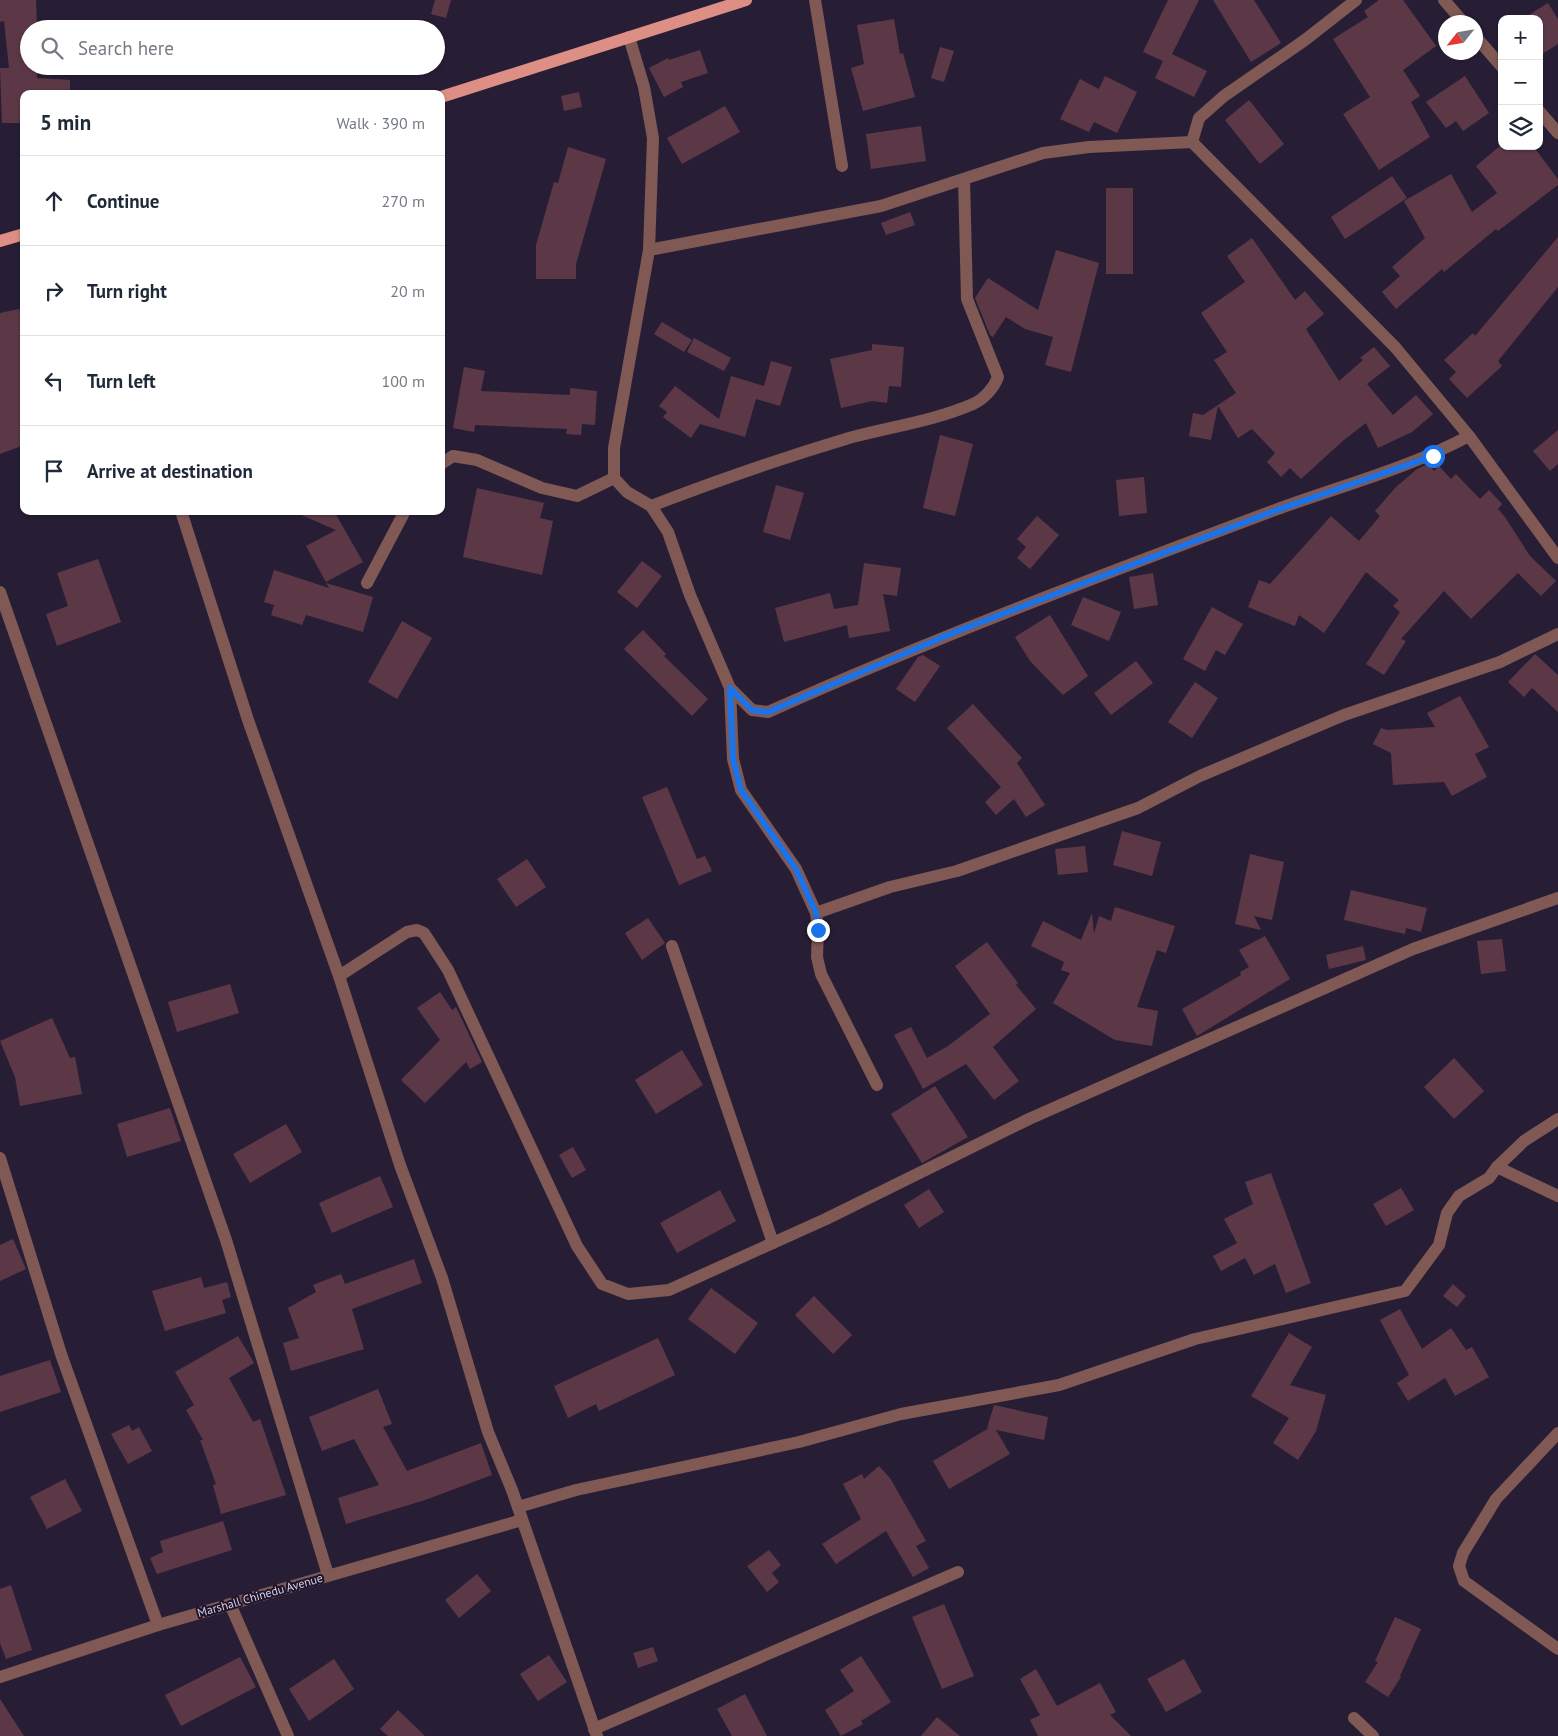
<!DOCTYPE html>
<html lang="en">
<head>
<meta charset="utf-8">
<style>
  :root { --surface:#fff; --page:#f2f2f3; --text:#1f2937; --muted:#747a83; --line:#e0e1e3 }
  body { margin:0; font-family:"PT Sans",sans-serif; background:var(--page); color:var(--text) }
  .controls { position:absolute; right:15px; top:15px; display:grid; overflow:hidden; border-radius:10px; box-shadow:0 1px 4px #0004 }
  .controls button { width:45px; height:45px; display:grid; place-items:center; padding:0; border:0; border-bottom:1px solid var(--line); background:var(--surface); color:var(--text); font:25px sans-serif }
  .compass { position:absolute; left:1438px; top:15px; width:45px; height:45px; border-radius:50%; background:var(--surface); box-shadow:0 1px 4px #0004; rotate:239deg }
  .stop { position:absolute; width:15px; height:15px; margin:-11px; border:4px solid #1a73e8; border-radius:50%; background:#fff }
  .stop.end { background:#1a73e8; border-color:#fff; box-shadow:0 1px 5px #0008 }
  .list { margin:0; padding:0; list-style:none }
  h2 { display:flex; justify-content:space-between; align-items:center; height:65px; margin:0; padding:0 20px; font-size:21px }
  h2 small { font-size:16px; font-weight:400; color:var(--muted) }
  .list li { display:grid; grid-template-columns:32px 1fr auto; gap:15px; align-items:center; box-sizing:border-box; height:90px; padding:0 20px; border-top:1px solid var(--line) }
  .list b { display:block; font-size:19px; white-space:nowrap }
  .list em { font-size:16px; font-style:normal; color:var(--muted) }
  .icon { flex:none; width:28px; height:28px; fill:none; stroke:currentColor; stroke-width:2; stroke-linecap:round; stroke-linejoin:round }
  .map { position:relative; flex:none; width:1558px; height:1736px; overflow:hidden }
  .search { position:absolute; background:var(--surface); box-shadow:0 1px 4px #0004; left:20px; top:20px; width:425px; height:55px; display:flex; align-items:center; gap:12px; box-sizing:border-box; padding:0 18px; border-radius:28px; color:var(--muted); font-size:19px }
  .panel { position:absolute; background:var(--surface); box-shadow:0 1px 4px #0004; left:20px; top:90px; width:425px; height:425px; border-radius:10px }
  .map>svg:first-child { display:block }
  .building { fill:#5c3847 }
  .lines { fill:none; stroke-linecap:round; stroke-linejoin:round }
  .minor { stroke:#805955; stroke-width:12 }
  .major { stroke:#dd8e85; stroke-width:12 }
  .route { stroke:#1a73e8; stroke-width:6 }
  .labels { text-anchor:middle; dominant-baseline:central; stroke-width:4; stroke-linejoin:round; paint-order:stroke }
  .street-label { font-size:12px; fill:#d6d1e1; stroke:#1d142c }
</style>
</head>
<body>
<div class="map">
<svg width="1558" height="1736" viewBox="0 0 1558 1736">
  <rect width="100%" height="100%" fill="#271e36"/>
  <g class="building">
    <polygon points="0,0 36,0 37,29 29,29 29,68 37,68 37,78 70,80 70,94 24,94 23,123 2,123 0,68 9,68 4,21 0,22"/>
    <polygon points="435,0 451,0 446,18 431,14"/>
    <polygon points="1168,0 1199,0 1172,54 1207,71 1194,97 1155,78 1163,61 1143,52"/>
    <polygon points="1213,0 1254,0 1281,43 1251,62"/>
    <polygon points="1379,0 1403,0 1436,46 1403,70 1420,96 1411,102 1430,137 1379,170 1343,114 1370,97 1333,39 1368,17 1364,11"/>
    <polygon points="1548,3 1558,19 1558,44 1539,56 1539,19 1522,19"/>
    <polygon points="894,19 900,54 903,53 915,97 863,111 851,68 864,64 857,25"/>
    <polygon points="940,47 954,51 944,82 931,78"/>
    <polygon points="700,50 708,73 681,82 683,87 664,97 649,68 668,58 669,60"/>
    <polygon points="1105,76 1137,92 1117,133 1094,122 1089,132 1060,119 1080,79 1099,89"/>
    <polygon points="1465,76 1489,113 1463,131 1456,121 1446,128 1426,102"/>
    <polygon points="579,92 582,107 564,111 561,96"/>
    <polygon points="1249,100 1284,144 1260,164 1225,120"/>
    <polygon points="725,106 740,132 682,164 667,138"/>
    <polygon points="921,126 926,161 871,169 866,134"/>
    <polygon points="1500,146 1533,146 1558,179 1558,185 1498,231 1496,229 1444,272 1442,269 1396,309 1382,292 1400,276 1392,267 1425,238 1404,201 1451,174 1472,212 1497,193 1476,166"/>
    <polygon points="568,147 606,159 576,264 576,279 536,279 536,245 554,182 558,183"/>
    <polygon points="1392,176 1407,198 1345,239 1331,217"/>
    <rect x="1106" y="188" width="27" height="86"/>
    <polygon points="910,212 915,225 886,235 881,223"/>
    <polygon points="1558,237 1558,287 1498,361 1502,366 1467,398 1449,379 1456,372 1444,360 1473,333 1475,336"/>
    <polygon points="1252,238 1295,300 1305,291 1324,314 1306,329 1339,381 1363,360 1360,358 1374,347 1390,366 1367,384 1393,415 1416,395 1433,414 1412,432 1378,448 1366,423 1345,439 1301,479 1290,468 1281,477 1267,462 1275,453 1252,429 1238,438 1218,406 1211,440 1189,436 1193,413 1203,415 1236,393 1214,360 1227,352 1201,313 1245,282 1227,256"/>
    <polygon points="1056,250 1099,263 1071,372 1045,365 1053,337 1025,329 1006,317 993,337 990,335 975,298 988,278 1038,310"/>
    <polygon points="24,308 24,445 0,454 0,313"/>
    <polygon points="662,322 692,340 684,352 654,334"/>
    <polygon points="694,338 731,358 724,371 687,352"/>
    <polygon points="872,344 904,347 901,387 889,386 887,403 872,401 841,408 830,359 872,350"/>
    <polygon points="771,361 792,367 780,406 756,399 745,437 700,424 691,438 663,417 667,412 659,406 675,386 719,419 731,376 764,386"/>
    <polygon points="464,367 485,371 481,391 570,395 570,388 597,391 595,425 582,424 581,435 566,434 567,429 475,425 474,432 453,428"/>
    <polygon points="1558,430 1558,464 1550,471 1533,451"/>
    <polygon points="940,435 973,444 955,516 923,508"/>
    <polygon points="1428,464 1434,471 1439,466 1451,479 1456,474 1480,499 1489,490 1502,504 1498,509 1505,517 1530,556 1556,581 1541,596 1518,573 1471,619 1444,591 1401,639 1406,641 1384,675 1366,664 1400,612 1393,606 1399,600 1366,572 1324,633 1299,615 1295,626 1248,607 1259,580 1270,584 1331,516 1359,541 1380,516 1375,511 1396,487 1417,469"/>
    <polygon points="1144,477 1147,513 1119,516 1116,480"/>
    <polygon points="776,485 804,493 790,540 763,532"/>
    <polygon points="477,488 544,503 540,518 553,521 542,575 463,557"/>
    <polygon points="292,511 334,511 363,562 326,582 306,546 336,530"/>
    <polygon points="1037,516 1059,535 1030,569 1017,558 1026,547 1017,539"/>
    <polygon points="98,559 121,622 57,646 46,614 68,606 57,573"/>
    <polygon points="642,561 662,576 637,608 617,592"/>
    <polygon points="864,563 901,568 897,596 883,594 890,631 849,638 847,625 784,642 775,608 830,593 834,609 858,605"/>
    <polygon points="274,570 329,588 326,583 373,597 363,632 306,615 302,625 271,615 274,605 264,602"/>
    <polygon points="1153,573 1158,605 1134,609 1129,577"/>
    <polygon points="1083,597 1121,612 1109,641 1071,625"/>
    <polygon points="1212,607 1243,624 1225,655 1216,650 1205,671 1183,659"/>
    <polygon points="1050,615 1088,676 1063,695 1030,661 1015,637"/>
    <polygon points="402,621 432,638 397,699 368,682"/>
    <polygon points="643,630 666,654 664,656 708,699 692,716 624,649"/>
    <polygon points="1535,654 1558,675 1558,712 1532,688 1524,697 1508,682"/>
    <polygon points="923,655 940,666 915,702 896,689 918,657"/>
    <polygon points="1136,661 1153,683 1111,715 1094,693"/>
    <polygon points="1195,682 1218,698 1192,738 1168,722"/>
    <polygon points="1460,696 1489,747 1475,754 1487,777 1452,796 1444,782 1393,785 1391,753 1373,744 1381,728 1387,730 1435,727 1427,713"/>
    <polygon points="973,704 1022,758 1017,763 1045,805 1026,817 1014,799 996,815 985,802 1001,787 947,728"/>
    <polygon points="667,787 697,859 705,856 712,871 679,885 642,797"/>
    <polygon points="1122,831 1161,842 1152,876 1113,865"/>
    <polygon points="1085,846 1088,872 1058,875 1055,849"/>
    <polygon points="1250,854 1284,862 1272,920 1254,916 1261,930 1235,924"/>
    <polygon points="527,859 546,887 516,907 497,879"/>
    <polygon points="1351,890 1427,908 1421,932 1406,928 1405,934 1344,920"/>
    <polygon points="1115,907 1175,926 1166,953 1157,950 1137,1007 1158,1011 1152,1046 1115,1040 1053,1003 1070,973 1061,970 1064,962 1031,946 1043,921 1081,940 1092,913 1094,934 1099,916 1111,921"/>
    <polygon points="648,918 665,943 642,960 625,933"/>
    <polygon points="1265,936 1290,979 1197,1036 1182,1009 1241,975 1240,972 1249,967 1239,950"/>
    <polygon points="1502,939 1506,971 1481,974 1477,941"/>
    <polygon points="987,942 1018,983 1016,985 1036,1009 993,1047 1019,1081 994,1100 966,1064 923,1089 894,1035 911,1027 927,1058 948,1046 990,1014 955,966"/>
    <polygon points="1363,946 1366,960 1329,969 1326,955"/>
    <polygon points="230,984 239,1013 177,1032 168,1002"/>
    <polygon points="440,992 452,1010 456,1007 482,1062 470,1069 466,1062 425,1103 401,1080 440,1040 417,1008"/>
    <polygon points="52,1018 70,1058 75,1057 82,1094 20,1106 15,1077 0,1041"/>
    <polygon points="682,1050 703,1085 656,1114 635,1080"/>
    <polygon points="1454,1058 1484,1091 1454,1119 1424,1087"/>
    <polygon points="935,1086 968,1137 922,1163 891,1114"/>
    <polygon points="170,1108 181,1141 127,1157 117,1124"/>
    <polygon points="286,1124 302,1152 250,1183 233,1154"/>
    <polygon points="573,1147 586,1170 572,1178 559,1155"/>
    <polygon points="1271,1173 1311,1283 1286,1293 1275,1264 1254,1275 1245,1258 1221,1271 1213,1256 1237,1243 1224,1219 1253,1204 1245,1182"/>
    <polygon points="380,1176 393,1207 332,1233 319,1203"/>
    <polygon points="1401,1188 1414,1210 1386,1226 1373,1204"/>
    <polygon points="929,1189 944,1212 919,1228 904,1205"/>
    <polygon points="720,1190 736,1221 677,1253 660,1223"/>
    <polygon points="13,1239 26,1269 0,1281 0,1245"/>
    <polygon points="414,1259 422,1283 352,1309 364,1349 291,1371 283,1343 299,1338 288,1308 316,1292 313,1285 341,1274 345,1284"/>
    <polygon points="201,1277 204,1288 227,1282 231,1297 222,1300 226,1313 165,1331 152,1291"/>
    <polygon points="1453,1284 1466,1296 1457,1307 1443,1296"/>
    <polygon points="711,1288 758,1323 735,1354 688,1319"/>
    <polygon points="814,1296 852,1335 833,1354 795,1315"/>
    <polygon points="1400,1309 1422,1349 1451,1328 1466,1350 1472,1347 1489,1377 1455,1396 1445,1378 1408,1401 1397,1383 1409,1375 1380,1320"/>
    <polygon points="1289,1333 1312,1347 1290,1385 1326,1395 1316,1431 1298,1460 1273,1443 1289,1418 1251,1396"/>
    <polygon points="238,1336 254,1363 229,1378 253,1422 260,1419 286,1495 221,1514 213,1485 216,1484 200,1440 203,1440 186,1410 194,1405 175,1372"/>
    <polygon points="658,1338 675,1375 599,1411 596,1404 568,1418 554,1386"/>
    <polygon points="50,1360 61,1392 0,1412 0,1376"/>
    <polygon points="378,1389 392,1424 383,1427 407,1471 481,1443 492,1475 425,1500 346,1524 338,1498 379,1485 354,1439 322,1451 309,1417"/>
    <polygon points="994,1405 1048,1417 1044,1440 996,1430 1010,1454 949,1489 933,1461 989,1428 987,1428"/>
    <polygon points="129,1425 132,1431 139,1427 152,1451 128,1464 111,1434"/>
    <polygon points="879,1466 890,1478 926,1541 916,1546 929,1568 913,1577 886,1531 836,1564 822,1544 861,1519 843,1484 862,1474 864,1479"/>
    <polygon points="65,1479 82,1511 47,1529 30,1497"/>
    <polygon points="223,1521 232,1550 157,1574 150,1558 163,1552 160,1541"/>
    <polygon points="769,1550 781,1565 772,1573 779,1582 767,1592 747,1566"/>
    <polygon points="477,1574 491,1591 459,1618 445,1600"/>
    <polygon points="11,1585 32,1650 6,1659 0,1643 0,1589"/>
    <polygon points="944,1604 974,1676 942,1689 912,1617"/>
    <polygon points="1395,1617 1421,1629 1400,1676 1401,1677 1388,1697 1365,1682 1378,1662 1375,1661"/>
    <polygon points="653,1647 658,1661 638,1668 633,1653"/>
    <polygon points="549,1655 567,1682 538,1701 520,1674"/>
    <polygon points="861,1656 891,1702 861,1721 863,1724 841,1736 825,1710 854,1691 840,1670"/>
    <polygon points="240,1657 256,1687 181,1726 165,1695"/>
    <polygon points="334,1659 354,1689 309,1721 289,1689"/>
    <polygon points="1184,1659 1202,1692 1166,1712 1147,1679"/>
    <polygon points="1036,1669 1057,1706 1100,1683 1116,1712 1110,1715 1131,1736 1038,1736 1030,1720 1040,1715 1020,1679"/>
    <polygon points="745,1694 767,1736 732,1736 717,1709"/>
    <polygon points="0,1699 24,1736 0,1736"/>
    <polygon points="398,1710 425,1736 388,1736 380,1729"/>
    <polygon points="937,1717 960,1736 921,1736"/>
  </g>
  <g class="lines">
    <g class="minor">
      <polyline points="815,0 842,166"/>
      <polyline points="1444,0 1463,22"/>
      <path d="M629,37L644,87L653,138L649,250L614,448V478L627,492L651,506L668,532L690,595L730,688L752,710L768,712C934,638 1104,574 1275,510C1340,486 1407,469 1469,436"/>
      <polyline points="1476,37 1502,67"/>
      <polyline points="1539,111 1558,133"/>
      <polyline points="1192,142 1199,118 1224,96 1305,40 1356,0"/>
      <polyline points="649,250 881,206 1043,153 1089,147 1192,142 1395,347 1469,436 1558,558"/>
      <polyline points="441,464 453,456 477,460 542,488 577,496 614,478"/>
      <path d="M651,506C716,481 782,458 849,438C889,427 934,421 973,404C984,399 994,388 998,377L967,299L964,179"/>
      <polyline points="181,511 248,720 339,976 407,932 417,930 424,933 448,970 577,1246 602,1284 628,1294 669,1290 826,1219 1029,1119 1413,949 1558,898"/>
      <polyline points="367,583 405,511"/>
      <polyline points="0,592 226,1240 328,1575"/>
      <polyline points="730,688 733,759 741,790 796,869 816,913 818,930 817,957 821,974 877,1085"/>
      <polyline points="816,913 890,887 957,871 1138,808 1200,776 1344,715 1500,662 1558,634"/>
      <polyline points="672,946 773,1243"/>
      <polyline points="339,976 400,1165 442,1278 488,1432 512,1490 597,1736"/>
      <polyline points="0,1158 61,1354 158,1625"/>
      <polyline points="1497,1167 1558,1196"/>
      <polyline points="1558,1433 1496,1499 1463,1553 1459,1566 1464,1581 1558,1649"/>
      <polyline points="518,1507 576,1490 799,1442 901,1414 1059,1385 1195,1339 1405,1291 1439,1245 1447,1213 1459,1196 1489,1178 1497,1167 1524,1141 1558,1119"/>
      <polyline points="230,1604 288,1736"/>
      <polyline points="0,1677 158,1625 522,1520"/>
      <polyline points="1354,1718 1373,1736"/>
      <polyline points="594,1729 958,1572"/>
    </g>
    <g class="major">
      <polyline points="441,97 746,0"/>
      <polyline points="0,241 24,234"/>
    </g>
  </g>
  <g class="lines">
    <polyline class="route" points="818,930 816,913 796,869 741,790 733,759 730,688 752,710 768,712 955,632 1277,510 1433,456"/>
  </g>
  <g class="labels">
    <g class="street-label">
      <text transform="translate(260 1595) rotate(-16)">Marshall Chinedu Avenue</text>
    </g>
  </g>
</svg>
<div class="controls">
<button>+</button>
<button>−</button>
<button><svg class="icon" aria-label="layers" viewBox="0 0 24 24"><path d="M12 4l9 5-9 5-9-5zM3 14l9 5 9-5"/></svg></button>
</div>
<svg class="compass" viewBox="-18 -18 36 36"><path d="M0-13l5 13h-10z" fill="#e53935"/><path d="M0 13l5-13h-10z" fill="#747a83"/></svg>
<div class="stop" style="left:1433px;top:456px"></div>
<div class="stop end" style="left:818px;top:930px"></div>
<div class="search"><svg class="icon" aria-label="search" viewBox="0 0 24 24"><circle cx="10" cy="10" r="6"/><path d="M15 15l6 6"/></svg>Search here</div>
<section class="panel">
<h2>5 min<small>Walk · 390 m</small></h2>
<ul class="list">
<li><svg class="icon" aria-label="ahead" viewBox="0 0 24 24"><path d="M12 20V5M6 11l6-6 6 6"/></svg><div><b>Continue</b></div><em>270 m</em></li>
<li><svg class="icon" aria-label="right" viewBox="0 0 24 24"><path d="M7 20v-9h11M14 6l5 5-5 5"/></svg><div><b>Turn right</b></div><em>20 m</em></li>
<li><svg class="icon" aria-label="left" viewBox="0 0 24 24"><path d="M17 20v-9H6M10 6l-5 5 5 5"/></svg><div><b>Turn left</b></div><em>100 m</em></li>
<li><svg class="icon" aria-label="arrive" viewBox="0 0 24 24"><path d="M6 21V4h12l-3 4 3 4H6"/></svg><div><b>Arrive at destination</b></div></li>
</ul>
</section>
</div>
</body>
</html>
